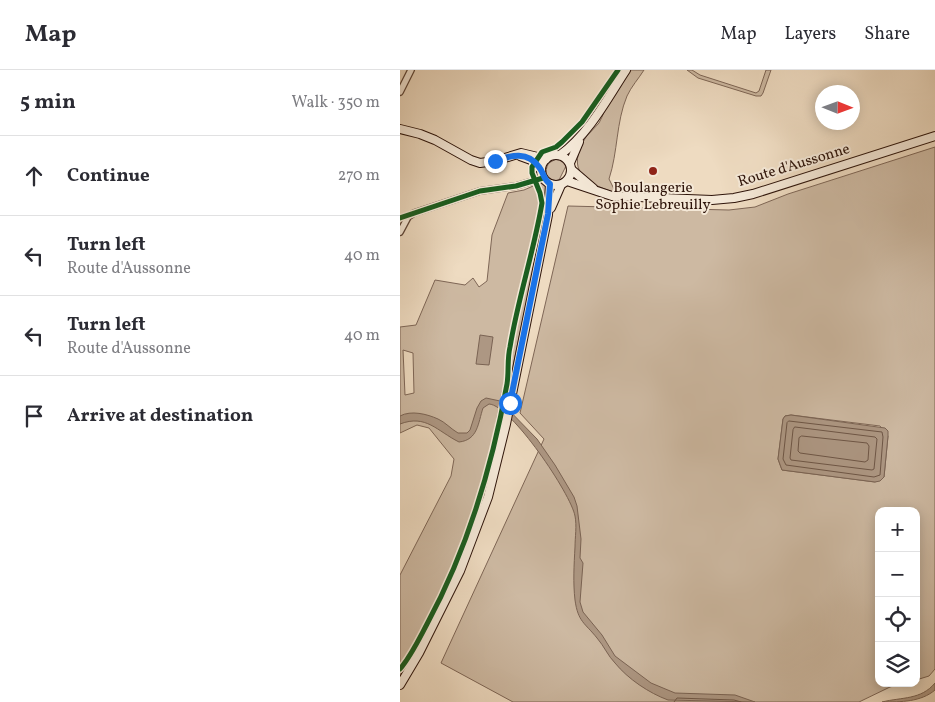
<!DOCTYPE html>
<html lang="en">
<head>
<meta charset="utf-8">
<style>
  :root { --surface:#fff; --page:#f7f7f7; --text:#2b2b33; --muted:#7c7c81; --line:#e1e1e2 }
  body { margin:0; font-family:Vollkorn,serif; background:var(--page); color:var(--text) }
  .controls { position:absolute; right:15px; bottom:15px; display:grid; overflow:hidden; border-radius:10px; box-shadow:0 2px 12px #0003 }
  .controls button { width:45px; height:45px; display:grid; place-items:center; padding:0; border:0; border-bottom:1px solid var(--line); background:var(--surface); color:var(--text); font:25px sans-serif }
  .compass { position:absolute; left:415px; top:15px; width:45px; height:45px; border-radius:50%; background:var(--surface); box-shadow:0 2px 12px #0003; rotate:91deg }
  .stop { position:absolute; width:15px; height:15px; margin:-11px; border:4px solid #1a73e8; border-radius:50%; background:#fff }
  .stop.end { background:#1a73e8; border-color:#fff; box-shadow:0 1px 5px #0008 }
  .list { margin:0; padding:0; list-style:none }
  h2 { display:flex; justify-content:space-between; align-items:center; height:65px; margin:0; padding:0 20px; font-size:21px }
  h2 small { font-size:16px; font-weight:400; color:var(--muted) }
  .list li { display:grid; grid-template-columns:32px 1fr auto; gap:15px; align-items:center; box-sizing:border-box; height:80px; padding:0 20px; border-top:1px solid var(--line) }
  .list b { display:block; font-size:19px; white-space:nowrap }
  .list p { margin:0; font-size:16px; white-space:nowrap; color:var(--muted) }
  .list em { font-size:16px; font-style:normal; color:var(--muted) }
  .icon { flex:none; width:28px; height:28px; fill:none; stroke:currentColor; stroke-width:2; stroke-linecap:round; stroke-linejoin:round }
  .map { position:relative; flex:none; width:535px; height:632px; overflow:hidden }
  header { display:flex; align-items:center; gap:30px; box-sizing:border-box; height:70px; padding:0 25px; background:var(--surface); border-bottom:1px solid var(--line) }
  header strong { font-size:24px }
  nav { display:flex; gap:28px; margin-inline-start:auto; font-size:18px }
  main { display:flex }
  aside { flex:1; background:var(--surface) }
  .map>svg:first-child { display:block }
  .green { fill:#cdb9a2; stroke:#7e6656; fill-rule:evenodd }
  .water { fill:#ad9783; stroke:#7a6353 }
  .lines { fill:none; stroke-linecap:round; stroke-linejoin:round }
  .shore { stroke:#6e5646; stroke-width:1 }
  .minor-casing { stroke:#5e4638; stroke-width:8 }
  .secondary-casing { stroke:#2e140a; stroke-width:10 }
  .minor { stroke:#f4e8d7; stroke-width:5.5 }
  .secondary { stroke:#f4e8d7; stroke-width:8 }
  .cycleway-casing { stroke:#f4e8d7; stroke-width:8 }
  .cycleway { stroke:#1b5e20; stroke-width:5 }
  .route { stroke:#1a73e8; stroke-width:6 }
  .poi-dot { fill:#8f2418; stroke:#f4e8d7; stroke-width:2 }
  .labels { text-anchor:middle; dominant-baseline:central; stroke-width:4; stroke-linejoin:round; paint-order:stroke }
  .street-label { font-size:15px; fill:#2e140a; stroke:#f4e8d7 }
  .poi-label { font-size:15px; fill:#2e140a; stroke:#f4e8d7 }
</style>
</head>
<body>
<header>
<strong>Map</strong>
<nav><a>Map</a><a>Layers</a><a>Share</a></nav>
</header>
<main>
<aside>
<h2>5 min<small>Walk · 350 m</small></h2>
<ul class="list">
<li><svg class="icon" aria-label="ahead" viewBox="0 0 24 24"><path d="M12 20V5M6 11l6-6 6 6"/></svg><div><b>Continue</b></div><em>270 m</em></li>
<li><svg class="icon" aria-label="left" viewBox="0 0 24 24"><path d="M17 20v-9H6M10 6l-5 5 5 5"/></svg><div><b>Turn left</b><p>Route d'Aussonne</p></div><em>40 m</em></li>
<li><svg class="icon" aria-label="left" viewBox="0 0 24 24"><path d="M17 20v-9H6M10 6l-5 5 5 5"/></svg><div><b>Turn left</b><p>Route d'Aussonne</p></div><em>40 m</em></li>
<li><svg class="icon" aria-label="arrive" viewBox="0 0 24 24"><path d="M6 21V4h12l-3 4 3 4H6"/></svg><div><b>Arrive at destination</b></div></li>
</ul>
</aside>
<div class="map">
<svg width="535" height="632" viewBox="0 0 535 632">
  <rect width="100%" height="100%" fill="#eedbc1"/>
  <filter id="stains"><feTurbulence type="fractalNoise" baseFrequency=".004" numOctaves="4"/><feColorMatrix values="0 0 0 0 .2 0 0 0 0 .09 0 0 0 0 .02 0 0 0 .5 -.17"/></filter>
  <radialGradient id="worn" r=".72"><stop offset=".6" stop-color="#630" stop-opacity="0"/><stop offset="1" stop-color="#630" stop-opacity=".3"/></radialGradient>
  <g class="green">
    <path d="M231,0H244C239,8 231,17 227,26C216,52 218,82 209,109L216,123C185,113 165,101 186,67C190,62 195,58 199,53C203,46 205,38 209,32C216,21 224,11 231,0Z"/>
    <polygon points="287,0 292,0 300,5 356,23 359,21 366,0 371,0 363,23 361,26 356,26 298,8"/>
    <path d="M535,77V599L529,606L516,610V441H479V613H504L490,617L459,632H113L41,593L144,369L120,343L168,136L329,140L355,137L388,124ZM391,345L480,356L488,366L484,407L475,412L382,400L378,389L383,349L385,346Z"/>
    <path d="M156,89L162,90L167,94L158,112C147,111 143,102 149,93Z"/>
    <path d="M140,113L144,114L147,119L146,139L138,166L136,188L111,305L102,321L91,378L73,442L47,508L5,590L6,597L0,607V505L51,406L54,389L29,358L17,355L0,363V257L16,255L35,210L65,215L73,208L79,217L87,211L92,165L108,123L124,120ZM3,280L13,283L14,323L5,325Z"/>
  </g>
  <g class="water">
    <polygon points="80,265 93,267 89,295 76,294"/>
    <path d="M86,328L100,331L137,369L155,395L174,427L177,436L181,469L180,488L183,493L180,532L183,542L202,565L215,586L251,613L275,623L335,625L355,632L268,630C249,623 228,609 215,593C208,586 204,576 197,568C185,553 178,552 175,530C173,513 174,495 175,477C175,467 177,456 175,446C171,424 111,335 89,334L83,338C78,353 78,370 59,372C37,361 26,344 0,354V346C11,340 27,344 38,349C45,352 51,359 58,363H67L70,360L77,338L81,331Z"/>
    <polygon points="391,345 485,358 488,361 488,366 484,407 480,411 475,412 382,400 378,389 383,349 385,346"/>
    <path d="M535,613V620C521,632 501,632 482,632C502,627 521,630 535,613Z"/>
  </g>
  <g class="lines">
    <g class="shore">
      <polygon points="389,351 482,362 483,367 480,405 474,407 386,395 383,389 387,353"/>
      <polygon points="395,357 475,367 477,369 474,399 472,400 391,390 390,388 393,360"/>
      <polygon points="402,366 467,373 469,376 468,390 465,392 400,383 398,381 399,368"/>
      <polyline points="274,632 277,628 334,630 341,632"/>
    </g>
    <g class="minor-casing">
      <g id="minor">
        <polyline points="0,22 11,0"/>
        <polyline points="0,162 8,147 14,143 80,121 116,116 143,108"/>
      </g>
    </g>
    <g class="secondary-casing">
      <g id="secondary">
        <polyline points="0,59 20,64 35,70 71,90 80,93 95,91 121,83 146,89"/>
        <circle cx="156" cy="100" r="15"/>
        <path d="M160,85C189,64 207,29 226,0"/>
        <polyline points="120,86 131,90 141,100"/>
        <polyline points="170,93 179,72"/>
        <polyline points="172,100 193,118"/>
        <polyline points="167,111 212,126 312,130 334,128 353,124 535,66"/>
        <polyline points="151,138 161,115"/>
        <polyline points="0,615 19,583 60,501 88,427 106,354 148,145 150,114"/>
      </g>
    </g>
    <use href="#minor" class="minor"/>
    <use href="#secondary" class="secondary"/>
    <g class="cycleway-casing">
      <g id="cycleway">
        <polyline points="0,148 80,121 116,116 143,108"/>
        <path d="M0,599C11,586 19,569 27,554C67,480 92,397 107,314C109,302 107,289 110,277C118,228 134,181 142,133L140,123L132,103V97L142,82L156,77L162,72L182,52L218,0"/>
      </g>
    </g>
    <use href="#cycleway" class="cycleway"/>
  </g>
  <g class="lines">
    <path class="route" d="M95,91C111,85 128,81 139,97C144,103 143,109 150,114L148,144L110,333"/>
  </g>
  <circle class="poi-dot" cx="253" cy="101" r="5"/>
  <g class="labels">
    <g class="street-label">
      <text transform="translate(394 96) rotate(-17)">Route d'Aussonne</text>
    </g>
    <g class="poi-label">
      <text x="253" y="118">Boulangerie<tspan x="253" dy="17">Sophie Lebreuilly</tspan></text>
    </g>
  </g>
  <rect width="100%" height="100%" filter="url(#stains)"/>
  <rect width="100%" height="100%" fill="url(#worn)"/>
</svg>
<div class="controls">
<button>+</button>
<button>−</button>
<button><svg class="icon" aria-label="locate" viewBox="0 0 24 24"><circle cx="12" cy="12" r="6"/><path d="M12 2v4M12 18v4M2 12h4M18 12h4"/></svg></button>
<button><svg class="icon" aria-label="layers" viewBox="0 0 24 24"><path d="M12 4l9 5-9 5-9-5zM3 14l9 5 9-5"/></svg></button>
</div>
<svg class="compass" viewBox="-18 -18 36 36"><path d="M0-13l5 13h-10z" fill="#e53935"/><path d="M0 13l5-13h-10z" fill="#7c7c81"/></svg>
<div class="stop" style="left:110px;top:333px"></div>
<div class="stop end" style="left:95px;top:91px"></div>
</div>
</main>
</body>
</html>
